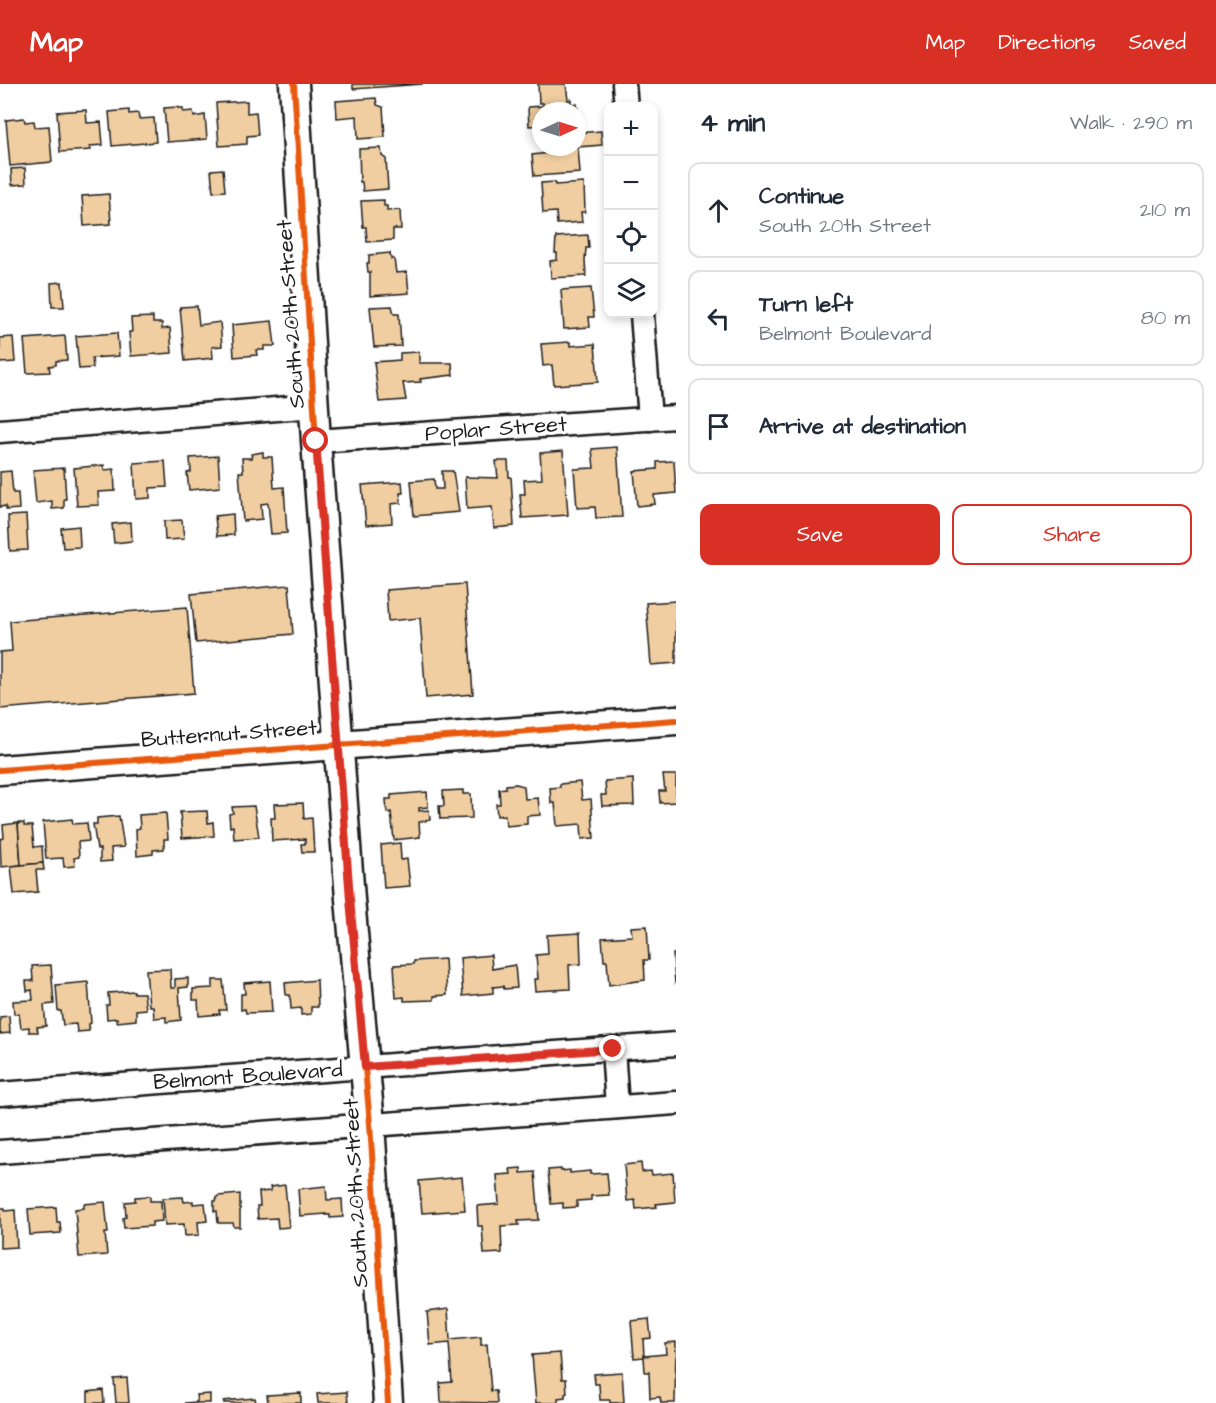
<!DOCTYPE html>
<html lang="en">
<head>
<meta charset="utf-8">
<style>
  :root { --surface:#fff; --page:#f2f2f3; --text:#1f2937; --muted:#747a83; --line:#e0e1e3; --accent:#d93025 }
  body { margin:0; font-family:"Architects Daughter",sans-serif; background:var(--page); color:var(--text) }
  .controls { position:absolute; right:18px; top:18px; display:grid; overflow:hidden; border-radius:12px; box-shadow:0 3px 9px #0003 }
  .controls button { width:54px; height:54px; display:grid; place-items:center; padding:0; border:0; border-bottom:2px solid var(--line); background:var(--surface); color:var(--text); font:30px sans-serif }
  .compass { position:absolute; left:532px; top:18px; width:54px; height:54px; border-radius:50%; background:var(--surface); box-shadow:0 3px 9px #0003; rotate:86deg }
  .stop { position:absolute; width:18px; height:18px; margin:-14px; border:4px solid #d93025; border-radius:50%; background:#fff }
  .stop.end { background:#d93025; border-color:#fff; box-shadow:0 2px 6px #0008 }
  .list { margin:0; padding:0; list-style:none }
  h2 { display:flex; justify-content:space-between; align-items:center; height:78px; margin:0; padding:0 24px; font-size:26px }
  h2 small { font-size:20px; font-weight:400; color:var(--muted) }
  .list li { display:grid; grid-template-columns:39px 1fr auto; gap:18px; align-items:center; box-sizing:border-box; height:96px; margin:0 12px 12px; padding:0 12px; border:2px solid var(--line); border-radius:12px }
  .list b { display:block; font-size:22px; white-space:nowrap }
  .list p { margin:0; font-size:20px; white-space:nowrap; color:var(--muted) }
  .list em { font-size:20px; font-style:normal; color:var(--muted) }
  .actions { display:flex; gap:12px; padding:18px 24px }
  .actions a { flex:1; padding:14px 0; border:2px solid var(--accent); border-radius:12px; text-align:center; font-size:21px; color:var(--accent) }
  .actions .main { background:var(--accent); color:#fff }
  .icon { flex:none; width:33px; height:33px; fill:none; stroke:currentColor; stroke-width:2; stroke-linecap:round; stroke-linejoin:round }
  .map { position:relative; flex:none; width:676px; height:1319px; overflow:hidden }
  header { display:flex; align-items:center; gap:36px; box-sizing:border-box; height:84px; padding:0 30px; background:var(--accent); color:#fff }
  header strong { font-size:28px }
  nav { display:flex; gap:33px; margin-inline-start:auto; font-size:21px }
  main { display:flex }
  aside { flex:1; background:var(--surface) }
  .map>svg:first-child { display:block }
  .building { fill:#f0cea1; stroke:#1c1c1c; stroke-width:1.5 }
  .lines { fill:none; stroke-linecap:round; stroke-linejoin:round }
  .minor-casing { stroke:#1c1c1c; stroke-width:27 }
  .tertiary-casing { stroke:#1c1c1c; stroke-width:33 }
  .minor { stroke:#fff; stroke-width:22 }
  .tertiary { stroke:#fff; stroke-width:28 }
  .cycleway-casing { stroke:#fff; stroke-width:10 }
  .cycleway { stroke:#e8590c; stroke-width:6 }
  .route { stroke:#d93025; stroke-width:8 }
  .labels { text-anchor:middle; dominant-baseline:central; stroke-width:6; stroke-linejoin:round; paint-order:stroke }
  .street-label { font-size:22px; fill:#1c1c1c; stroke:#fff }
</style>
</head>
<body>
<header>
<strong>Map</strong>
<nav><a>Map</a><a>Directions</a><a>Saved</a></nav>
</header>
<main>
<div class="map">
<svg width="676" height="1319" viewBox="0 0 676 1319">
  <rect width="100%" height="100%" fill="#fff"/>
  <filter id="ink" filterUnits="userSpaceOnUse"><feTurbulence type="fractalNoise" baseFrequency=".0167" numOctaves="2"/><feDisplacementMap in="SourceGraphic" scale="12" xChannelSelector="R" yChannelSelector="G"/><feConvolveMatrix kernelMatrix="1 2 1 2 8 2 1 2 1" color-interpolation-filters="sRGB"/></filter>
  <g filter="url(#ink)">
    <g class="building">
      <polygon points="353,0 423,0 353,5"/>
      <polygon points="538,0 566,0 568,16 571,15 571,20 577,20 579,38 577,38 577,27 541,27 541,41 529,42 528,23 543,22 543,19 539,19"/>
      <polygon points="376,14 377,21 383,23 385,53 358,55 357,32 337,34 336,17"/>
      <polygon points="247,17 247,29 256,28 258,51 247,52 247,60 219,62 216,19"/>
      <polygon points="178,23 178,24 183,24 183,28 193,27 194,33 205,31 207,55 167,58 164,24"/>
      <polygon points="86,26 87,39 101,38 103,61 90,62 91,66 60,68 57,28"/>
      <polygon points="129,26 129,30 138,29 139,35 154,34 156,58 112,62 109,28"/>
      <polygon points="24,34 25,38 34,37 35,43 49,42 52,78 10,82 6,36"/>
      <polygon points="601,47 602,61 578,63 580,89 534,92 532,71 549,69 548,63 577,63 577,49"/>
      <polygon points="381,64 382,72 386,75 388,105 363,107 362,98 360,98 359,65"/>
      <polygon points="25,84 26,100 12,101 11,85"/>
      <polygon points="223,85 225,107 213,108 211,86"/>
      <polygon points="555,98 555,101 584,99 585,128 581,128 582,138 557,140 556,128 543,129 541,99"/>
      <polygon points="109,110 111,140 84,142 82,112"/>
      <polygon points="384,116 384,122 387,122 387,127 400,126 401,145 393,145 393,156 367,158 366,143 363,143 361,117"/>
      <polygon points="588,151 589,164 586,164 585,176 586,192 551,194 550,177 557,176 557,169 555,169 556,153"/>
      <polygon points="390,169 391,175 394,175 396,189 407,188 409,209 370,212 370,188 368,188 367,179 369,179 369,171"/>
      <polygon points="62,198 64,223 52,223 51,199"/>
      <polygon points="591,204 594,233 589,233 590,243 564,245 561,206"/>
      <polygon points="197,222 199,241 220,238 222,262 212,263 213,274 185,277 180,223"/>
      <polygon points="392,222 394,230 399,230 401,262 374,263 370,223"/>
      <polygon points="153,233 153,239 162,239 162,245 170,244 172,269 131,272 129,248 132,248 131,234"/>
      <polygon points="272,237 275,262 264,262 264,266 256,266 257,271 234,273 232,241"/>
      <polygon points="117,249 119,272 92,274 93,284 79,285 76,252"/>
      <polygon points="65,252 67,276 56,277 56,281 49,282 50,288 27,289 24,255"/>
      <polygon points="13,253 15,278 0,279 0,254"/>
      <polygon points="570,258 570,262 595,260 598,298 554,301 552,281 543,282 541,260"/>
      <polygon points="419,268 419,279 452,279 453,291 420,295 421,298 403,299 406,316 379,318 374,278 400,276 400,269"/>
      <polygon points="617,363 622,433 596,434 595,423 577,424 574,385 594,384 592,365"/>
      <polygon points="563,367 568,431 522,434 520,410 525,410 524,396 542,395 540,369"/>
      <polygon points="263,368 263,373 272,373 274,404 284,403 287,449 271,450 268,419 261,420 262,435 243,437 239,388 243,388 242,374 252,374 251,370"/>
      <polygon points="218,372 220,403 189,406 187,389 191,388 190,374"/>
      <polygon points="165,377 167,403 150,404 150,414 136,415 134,379"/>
      <polygon points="496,377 508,377 509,393 511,393 514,442 494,444 492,423 467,425 465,393 498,394"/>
      <polygon points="674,377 676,409 654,411 655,420 637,422 634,387 657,385 657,378"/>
      <polygon points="104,381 104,386 114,385 115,407 98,408 99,421 77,422 74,384"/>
      <polygon points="64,384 66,415 64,415 64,424 52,425 52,417 36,419 33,386"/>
      <polygon points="11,387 13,409 18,409 19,425 6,426 6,422 0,423 0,388"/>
      <polygon points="442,387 453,387 459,428 414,432 411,397 434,395 435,405 443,405"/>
      <polygon points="402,398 403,409 400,409 401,419 391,420 392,439 366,441 362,401"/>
      <polygon points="233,430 234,451 217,452 215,432"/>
      <polygon points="26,431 28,466 10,467 8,432"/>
      <polygon points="182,436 184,455 165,456 164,437"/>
      <polygon points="131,438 132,457 114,459 112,440"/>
      <polygon points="79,442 80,463 63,464 61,444"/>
      <polygon points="465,500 473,610 426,614 420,534 388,537 386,506"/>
      <polygon points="289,501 293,550 196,559 191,510"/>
      <polygon points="676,517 676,579 651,581 646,519"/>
      <polygon points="187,523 194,609 0,625 0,568 12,567 10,537"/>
      <polygon points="663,691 676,691 676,718 660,719 659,707 665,707"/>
      <polygon points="633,695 634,721 602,722 601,711 606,711 605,697"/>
      <polygon points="580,698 582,716 591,715 594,754 582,755 581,740 557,742 555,719 551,719 550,704 560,703 560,700"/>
      <polygon points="516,700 524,702 525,715 538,714 540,731 527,732 527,740 506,742 505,731 497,732 496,720 500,720 499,705 506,704 506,701"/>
      <polygon points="463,706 463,710 471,710 472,734 440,735 439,722 444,722 443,707"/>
      <polygon points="427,708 428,723 419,724 419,727 429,726 430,736 419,738 420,753 394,756 391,728 387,729 386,715 391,715 391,711"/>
      <polygon points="303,719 304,735 312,734 314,768 302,768 301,760 305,760 305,755 272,757 271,734 275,734 274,720"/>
      <polygon points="254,722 259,753 234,755 233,742 230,743 229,730 233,729 232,723"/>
      <polygon points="207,727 208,739 213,738 214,752 182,754 180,728"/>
      <polygon points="166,729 168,755 164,755 164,765 153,766 153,770 137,772 136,745 140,744 139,731"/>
      <polygon points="119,732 124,763 111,764 112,777 100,778 100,765 97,765 93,740 97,740 97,734"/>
      <polygon points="72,735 73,740 87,739 89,757 78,758 79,773 74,774 75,782 64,783 63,774 46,775 43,738"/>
      <polygon points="18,739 21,781 1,783 0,755 4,754 3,741"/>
      <polygon points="18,739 24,739 24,742 32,742 34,763 42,762 43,779 21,781"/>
      <polygon points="400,759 401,776 407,775 410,802 384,804 381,761"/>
      <polygon points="43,779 44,786 36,786 38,808 14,810 11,782"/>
      <polygon points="647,842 649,876 644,876 645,896 609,901 607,877 604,877 602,854 632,852 631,843"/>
      <polygon points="580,849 581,880 569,881 570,905 535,907 534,895 538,895 536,871 548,870 547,851"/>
      <polygon points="673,870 676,870 676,898 675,899"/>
      <polygon points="491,871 492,885 515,881 517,904 504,905 503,902 493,903 493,909 463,912 460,874"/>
      <polygon points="445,875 447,911 434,912 434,916 404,917 404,913 396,914 394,881 413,880 414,877"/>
      <polygon points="51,881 54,920 44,921 46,942 37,943 38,948 29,948 29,943 21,944 19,930 14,930 13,917 33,916 32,906 27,907 26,897 33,897 32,882"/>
      <polygon points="170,885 171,904 175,904 175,895 188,894 188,903 179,904 181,936 166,938 166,933 154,934 153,922 149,922 146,886"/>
      <polygon points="213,896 223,896 226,926 219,926 220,930 199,932 198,916 193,916 193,905 213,904"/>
      <polygon points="317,896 318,923 311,923 311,930 301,931 301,924 291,925 290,911 286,911 285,899"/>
      <polygon points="270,897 272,928 246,929 245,925 241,926 241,910 245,910 244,899"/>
      <polygon points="88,898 91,939 89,940 89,947 77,948 76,940 63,941 61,927 58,927 56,901"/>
      <polygon points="134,907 134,909 144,909 146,925 136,926 136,936 117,938 117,934 107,935 106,921 109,921 108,909"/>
      <polygon points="9,932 10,949 0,950 0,933"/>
      <polygon points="641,1079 642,1088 651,1087 652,1091 673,1089 675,1118 656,1120 657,1123 636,1125 635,1116 627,1117 624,1081"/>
      <polygon points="521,1084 521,1089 535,1088 539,1136 518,1137 519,1141 501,1142 502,1169 484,1170 482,1142 478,1142 477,1122 499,1120 497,1091 511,1090 510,1085"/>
      <polygon points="561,1085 561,1087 570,1086 570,1089 590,1087 590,1090 607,1089 609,1111 591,1112 591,1116 577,1117 577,1123 563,1124 563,1119 551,1120 548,1086"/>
      <polygon points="462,1093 465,1126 422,1129 419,1097"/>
      <polygon points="285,1101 289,1143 278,1144 277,1134 258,1135 257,1122 260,1122 259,1108 271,1107 270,1103"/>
      <polygon points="326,1102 327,1116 342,1115 343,1133 330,1134 330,1131 326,1131 326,1130 300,1132 298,1105"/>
      <polygon points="240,1110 240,1143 234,1143 233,1139 218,1139 217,1127 214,1127 214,1117 216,1117 217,1113 218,1112"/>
      <polygon points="150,1112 150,1117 161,1117 162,1137 152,1138 152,1142 124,1144 123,1134 126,1133 125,1118 135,1117 135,1113"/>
      <polygon points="183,1113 184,1118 193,1117 193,1120 205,1119 207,1137 198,1138 199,1151 185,1152 184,1140 165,1141 163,1114"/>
      <polygon points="105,1118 108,1149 105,1149 107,1171 79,1173 75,1125 84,1124 84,1120"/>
      <polygon points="56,1123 57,1138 60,1138 61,1149 30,1151 28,1125"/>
      <polygon points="0,1124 5,1124 5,1127 15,1126 17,1163 0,1164"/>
      <polygon points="448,1225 450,1256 481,1253 481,1261 487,1260 491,1307 496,1307 497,1319 441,1318 440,1299 452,1298 449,1259 430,1261 427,1228"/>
      <polygon points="649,1235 651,1254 643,1255 644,1272 666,1270 665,1259 676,1258 675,1319 661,1319 660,1313 650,1314 649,1288 645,1288 644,1273 634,1274 631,1237"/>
      <polygon points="560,1269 562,1295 566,1295 567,1309 565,1310 565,1313 558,1314 558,1319 536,1319 532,1271"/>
      <polygon points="622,1288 624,1318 610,1319 610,1316 600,1316 599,1300 595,1300 594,1290"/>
      <polygon points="127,1294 129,1319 116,1319 114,1295"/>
      <polygon points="103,1306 104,1319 88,1319 88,1308"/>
      <polygon points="347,1308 348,1319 318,1319 317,1310"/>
      <polygon points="301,1309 301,1319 268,1319 267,1311"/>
      <polygon points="210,1310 210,1319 184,1319 197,1318 196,1311"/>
      <polygon points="255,1314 256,1319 224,1319 223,1317"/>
    </g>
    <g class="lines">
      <g class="minor-casing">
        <g id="minor">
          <polyline points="624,0 626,22"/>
          <polyline points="642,230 650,335"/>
          <polyline points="0,347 315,322"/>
          <polyline points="316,357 676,333"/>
          <polyline points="613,965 617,1023"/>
          <polyline points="0,1010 676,960"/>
          <polyline points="0,1068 676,1019"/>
        </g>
      </g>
      <g class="tertiary-casing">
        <g id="tertiary">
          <polyline points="294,0 316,357 350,815 370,1040 388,1319"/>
          <polyline points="0,686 676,636"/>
        </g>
      </g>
      <use href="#minor" class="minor"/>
      <use href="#tertiary" class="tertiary"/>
      <g class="cycleway-casing">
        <g id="cycleway">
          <polyline points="294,0 316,357 350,815 370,1040 388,1319"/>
          <polyline points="0,686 676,636"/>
        </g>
      </g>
      <use href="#cycleway" class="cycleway"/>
    </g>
  </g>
  <g class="lines" filter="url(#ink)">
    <polyline class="route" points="316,357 350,815 365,983 613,965"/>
  </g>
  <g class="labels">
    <g class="street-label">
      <text transform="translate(291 230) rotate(-94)">South 20th Street</text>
      <text transform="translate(496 345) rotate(-4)">Poplar Street</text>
      <text transform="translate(229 650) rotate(-4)">Butternut Street</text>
      <text transform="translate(248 992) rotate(-4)">Belmont Boulevard</text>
      <text transform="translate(356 1109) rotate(-93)">South 20th Street</text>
    </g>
  </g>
</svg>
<div class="controls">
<button>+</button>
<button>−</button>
<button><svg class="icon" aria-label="locate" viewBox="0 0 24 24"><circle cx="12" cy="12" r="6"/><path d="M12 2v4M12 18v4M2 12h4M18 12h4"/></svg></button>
<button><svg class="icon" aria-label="layers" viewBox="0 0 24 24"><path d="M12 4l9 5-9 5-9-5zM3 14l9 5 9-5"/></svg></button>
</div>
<svg class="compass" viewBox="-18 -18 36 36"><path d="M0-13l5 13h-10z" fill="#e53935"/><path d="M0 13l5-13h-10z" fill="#747a83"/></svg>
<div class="stop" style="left:316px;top:357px"></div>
<div class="stop end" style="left:613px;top:965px"></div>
</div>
<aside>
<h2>4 min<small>Walk · 290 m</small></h2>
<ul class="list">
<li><svg class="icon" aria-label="ahead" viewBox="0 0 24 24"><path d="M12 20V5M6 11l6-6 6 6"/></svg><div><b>Continue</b><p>South 20th Street</p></div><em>210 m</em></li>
<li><svg class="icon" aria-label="left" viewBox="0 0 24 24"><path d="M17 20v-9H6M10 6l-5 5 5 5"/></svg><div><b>Turn left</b><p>Belmont Boulevard</p></div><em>80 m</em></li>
<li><svg class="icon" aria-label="arrive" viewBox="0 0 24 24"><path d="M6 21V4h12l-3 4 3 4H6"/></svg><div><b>Arrive at destination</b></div></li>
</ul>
<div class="actions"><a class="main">Save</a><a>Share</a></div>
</aside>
</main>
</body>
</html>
